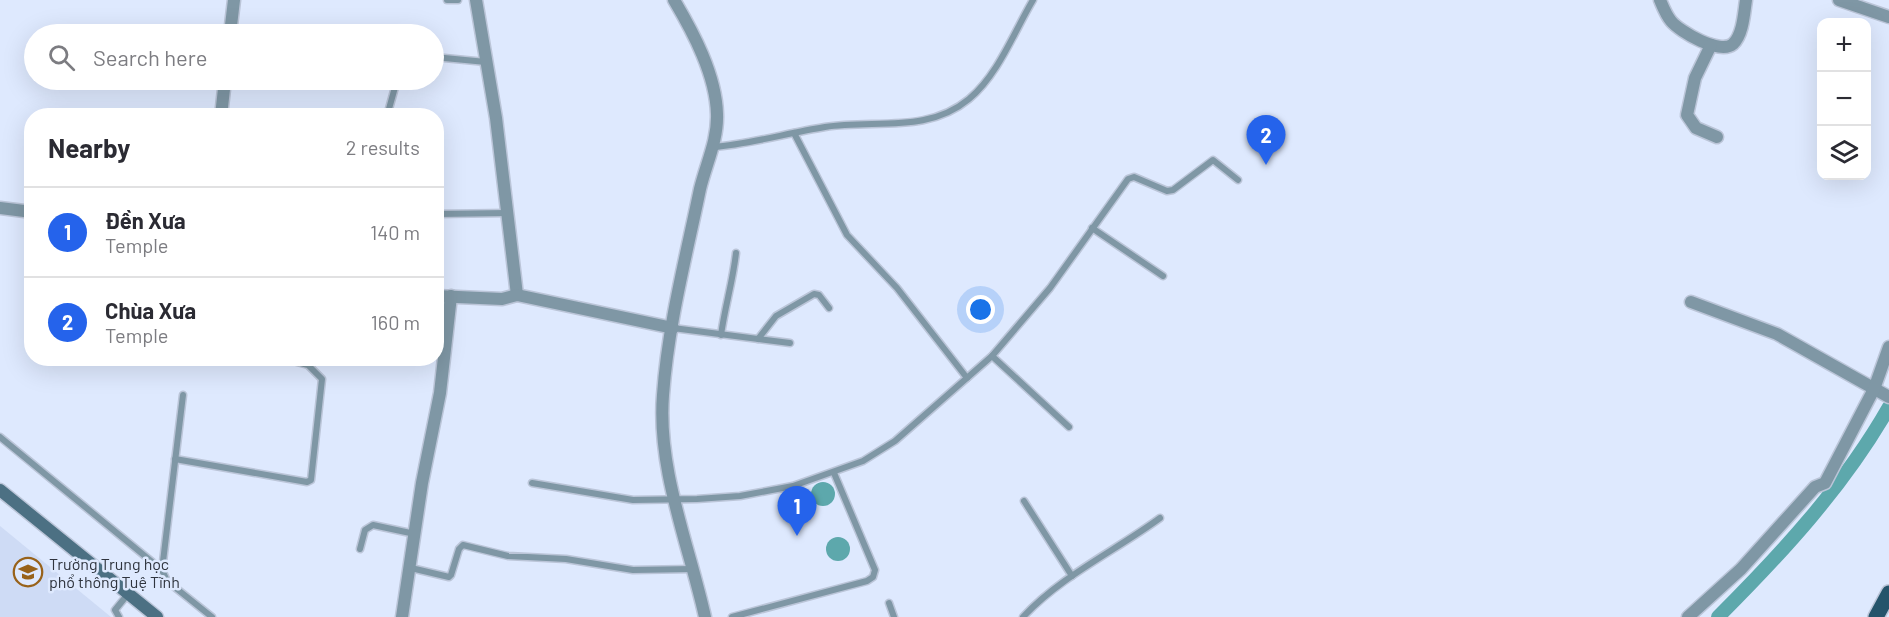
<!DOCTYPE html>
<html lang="en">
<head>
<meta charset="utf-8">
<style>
  :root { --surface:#fff; --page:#f7f7f7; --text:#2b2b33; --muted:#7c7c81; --line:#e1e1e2; --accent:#2563eb }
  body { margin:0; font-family:Barlow,sans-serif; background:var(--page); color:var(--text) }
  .controls { position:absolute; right:18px; top:18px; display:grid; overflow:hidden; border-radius:12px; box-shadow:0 6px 24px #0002 }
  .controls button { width:54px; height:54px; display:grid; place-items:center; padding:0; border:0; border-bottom:2px solid var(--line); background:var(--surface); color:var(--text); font:30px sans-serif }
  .you { position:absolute; left:981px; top:310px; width:21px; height:21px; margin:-15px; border:4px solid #fff; border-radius:50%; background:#1a73e8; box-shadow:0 0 0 9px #1a73e833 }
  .badge { display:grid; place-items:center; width:39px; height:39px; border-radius:50%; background:var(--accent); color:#fff; font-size:20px; font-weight:700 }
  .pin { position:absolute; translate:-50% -50px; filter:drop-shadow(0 2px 3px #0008) }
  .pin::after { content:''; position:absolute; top:32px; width:21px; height:18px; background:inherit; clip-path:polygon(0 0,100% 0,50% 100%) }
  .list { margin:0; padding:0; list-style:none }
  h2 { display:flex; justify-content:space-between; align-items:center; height:78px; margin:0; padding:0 24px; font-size:26px }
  h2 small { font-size:20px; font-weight:400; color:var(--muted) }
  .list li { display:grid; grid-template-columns:39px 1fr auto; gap:18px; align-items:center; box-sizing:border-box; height:90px; padding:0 24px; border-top:2px solid var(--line) }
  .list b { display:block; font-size:22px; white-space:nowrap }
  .list p { margin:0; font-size:20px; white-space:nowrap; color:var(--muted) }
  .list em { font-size:20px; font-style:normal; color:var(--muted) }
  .icon { flex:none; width:33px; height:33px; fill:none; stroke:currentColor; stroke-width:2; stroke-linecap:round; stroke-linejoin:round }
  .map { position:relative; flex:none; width:1889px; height:617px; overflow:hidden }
  .search { position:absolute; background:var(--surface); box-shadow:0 6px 24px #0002; left:24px; top:24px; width:420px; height:66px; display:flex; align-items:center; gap:15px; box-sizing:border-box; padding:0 21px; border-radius:33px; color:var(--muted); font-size:22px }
  .panel { position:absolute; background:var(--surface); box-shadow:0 6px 24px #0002; left:24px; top:108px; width:420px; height:258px; border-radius:24px }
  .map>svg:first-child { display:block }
  .built { fill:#cedbf5 }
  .water { fill:#5da8ac }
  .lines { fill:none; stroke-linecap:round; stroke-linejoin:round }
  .canal { stroke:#5da8ac; stroke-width:14 }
  .lane-casing { stroke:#bbc5d8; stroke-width:9 }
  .street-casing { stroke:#bbc5d8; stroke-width:15 }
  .secondary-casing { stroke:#bbc5d8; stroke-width:15 }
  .primary-casing { stroke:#bbc5d8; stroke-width:18 }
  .lane { stroke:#7f97a5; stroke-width:6 }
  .street { stroke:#7f97a5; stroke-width:12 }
  .secondary { stroke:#4c7083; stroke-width:12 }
  .primary { stroke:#25546b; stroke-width:15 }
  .labels { text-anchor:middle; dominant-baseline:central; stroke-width:5; stroke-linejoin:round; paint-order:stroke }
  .poi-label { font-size:16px; fill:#2f343e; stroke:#dee9fe; text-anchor:start }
</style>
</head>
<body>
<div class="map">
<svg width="1889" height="617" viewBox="0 0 1889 617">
  <rect width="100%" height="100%" fill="#dee9fe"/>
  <polygon class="built" points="0,526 111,617 0,617"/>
  <g class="water">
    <circle cx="823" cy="494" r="12"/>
    <circle cx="838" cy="549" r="12"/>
  </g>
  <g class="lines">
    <path class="canal" d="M1718,617C1782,553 1844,486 1889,407"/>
    <g class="lane-casing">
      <g id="lane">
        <polyline points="447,0 458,0"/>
        <polyline points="434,57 486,62"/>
        <polyline points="387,116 397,80"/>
        <polyline points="794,133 847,235 897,288 967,378"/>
        <path d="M713,147C751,144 787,133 825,127C874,119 927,134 969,99C998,75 1014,32 1033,0"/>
        <polyline points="437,214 507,213"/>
        <polyline points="1092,228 1163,276"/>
        <polyline points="673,328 790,343"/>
        <path d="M721,335C725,306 733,281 736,253"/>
        <polyline points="758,339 776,316 814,294 819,295 829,308"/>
        <polyline points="992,356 1069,427"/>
        <polyline points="183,395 162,570 167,581 212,617"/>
        <polyline points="0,437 162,570"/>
        <polyline points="175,459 307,482 311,480 322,379 308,365 282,358"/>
        <polyline points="532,483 633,500 697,499 740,496 793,486 863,461 895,441 992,356 1050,288 1128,179 1134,177 1167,191 1173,190 1213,160 1238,180"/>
        <polyline points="1024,501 1072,576"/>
        <polyline points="360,549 365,530 373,525 415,534"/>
        <polyline points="411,568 449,577 451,575 459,549 463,545 508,556 566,559 633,570 693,569"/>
        <polyline points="889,603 894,617"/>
        <polyline points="119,617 115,610 128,594"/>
        <polyline points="732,617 867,581 873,577 875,570 834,473"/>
        <path d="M1023,617C1061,576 1115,551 1160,518"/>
      </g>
    </g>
    <g class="street-casing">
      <g id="street">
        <polyline points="476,0 496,118 517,295"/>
        <path d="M674,0C693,32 716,75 717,114C718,140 706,164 700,189C686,257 668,325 663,395C657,469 689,545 705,617"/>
        <path d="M1660,0C1663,7 1666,15 1671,21C1680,32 1720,55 1733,44C1743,35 1744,13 1746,0"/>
        <polyline points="1839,0 1889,17"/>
        <polyline points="230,34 234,0"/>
        <polyline points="1711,45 1695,78 1687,115 1696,128 1717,137"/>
        <polyline points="221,116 225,80"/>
        <polyline points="0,208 32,212"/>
        <polyline points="436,296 502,299 517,295 673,328"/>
        <polyline points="1691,302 1777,334 1889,397"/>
        <polyline points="402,617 422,483 440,393 451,296"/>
        <polyline points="1688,617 1741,569 1815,487 1825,483 1874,389 1889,347"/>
      </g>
    </g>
    <g class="secondary-casing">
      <polyline id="secondary" points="0,490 157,617"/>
    </g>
    <g class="primary-casing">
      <polyline id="primary" points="1876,617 1889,593"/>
    </g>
    <use href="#lane" class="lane"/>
    <use href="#street" class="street"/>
    <use href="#secondary" class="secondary"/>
    <use href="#primary" class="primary"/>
  </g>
  <defs>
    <g id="school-ring" transform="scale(1.5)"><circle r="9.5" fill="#dee9fe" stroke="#98621a" stroke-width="1.5"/><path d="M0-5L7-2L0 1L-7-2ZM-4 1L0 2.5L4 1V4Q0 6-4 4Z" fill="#98621a"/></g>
  </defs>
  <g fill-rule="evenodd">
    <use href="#school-ring" x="28" y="572"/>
  </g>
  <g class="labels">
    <g class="poi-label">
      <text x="49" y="563">Trường Trung học<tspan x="49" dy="18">phổ thông Tuệ Tĩnh</tspan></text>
    </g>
  </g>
</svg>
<div class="controls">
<button>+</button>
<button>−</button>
<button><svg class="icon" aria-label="layers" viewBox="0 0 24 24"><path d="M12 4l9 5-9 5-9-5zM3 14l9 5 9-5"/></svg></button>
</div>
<div class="you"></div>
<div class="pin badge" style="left:797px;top:536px">1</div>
<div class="pin badge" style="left:1266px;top:165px">2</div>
<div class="search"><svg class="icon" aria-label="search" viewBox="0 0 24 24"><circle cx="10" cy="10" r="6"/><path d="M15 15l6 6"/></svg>Search here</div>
<section class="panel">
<h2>Nearby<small>2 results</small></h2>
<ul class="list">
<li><span class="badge">1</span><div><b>Đền Xưa</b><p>Temple</p></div><em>140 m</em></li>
<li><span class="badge">2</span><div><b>Chùa Xưa</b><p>Temple</p></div><em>160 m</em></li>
</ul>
</section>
</div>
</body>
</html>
